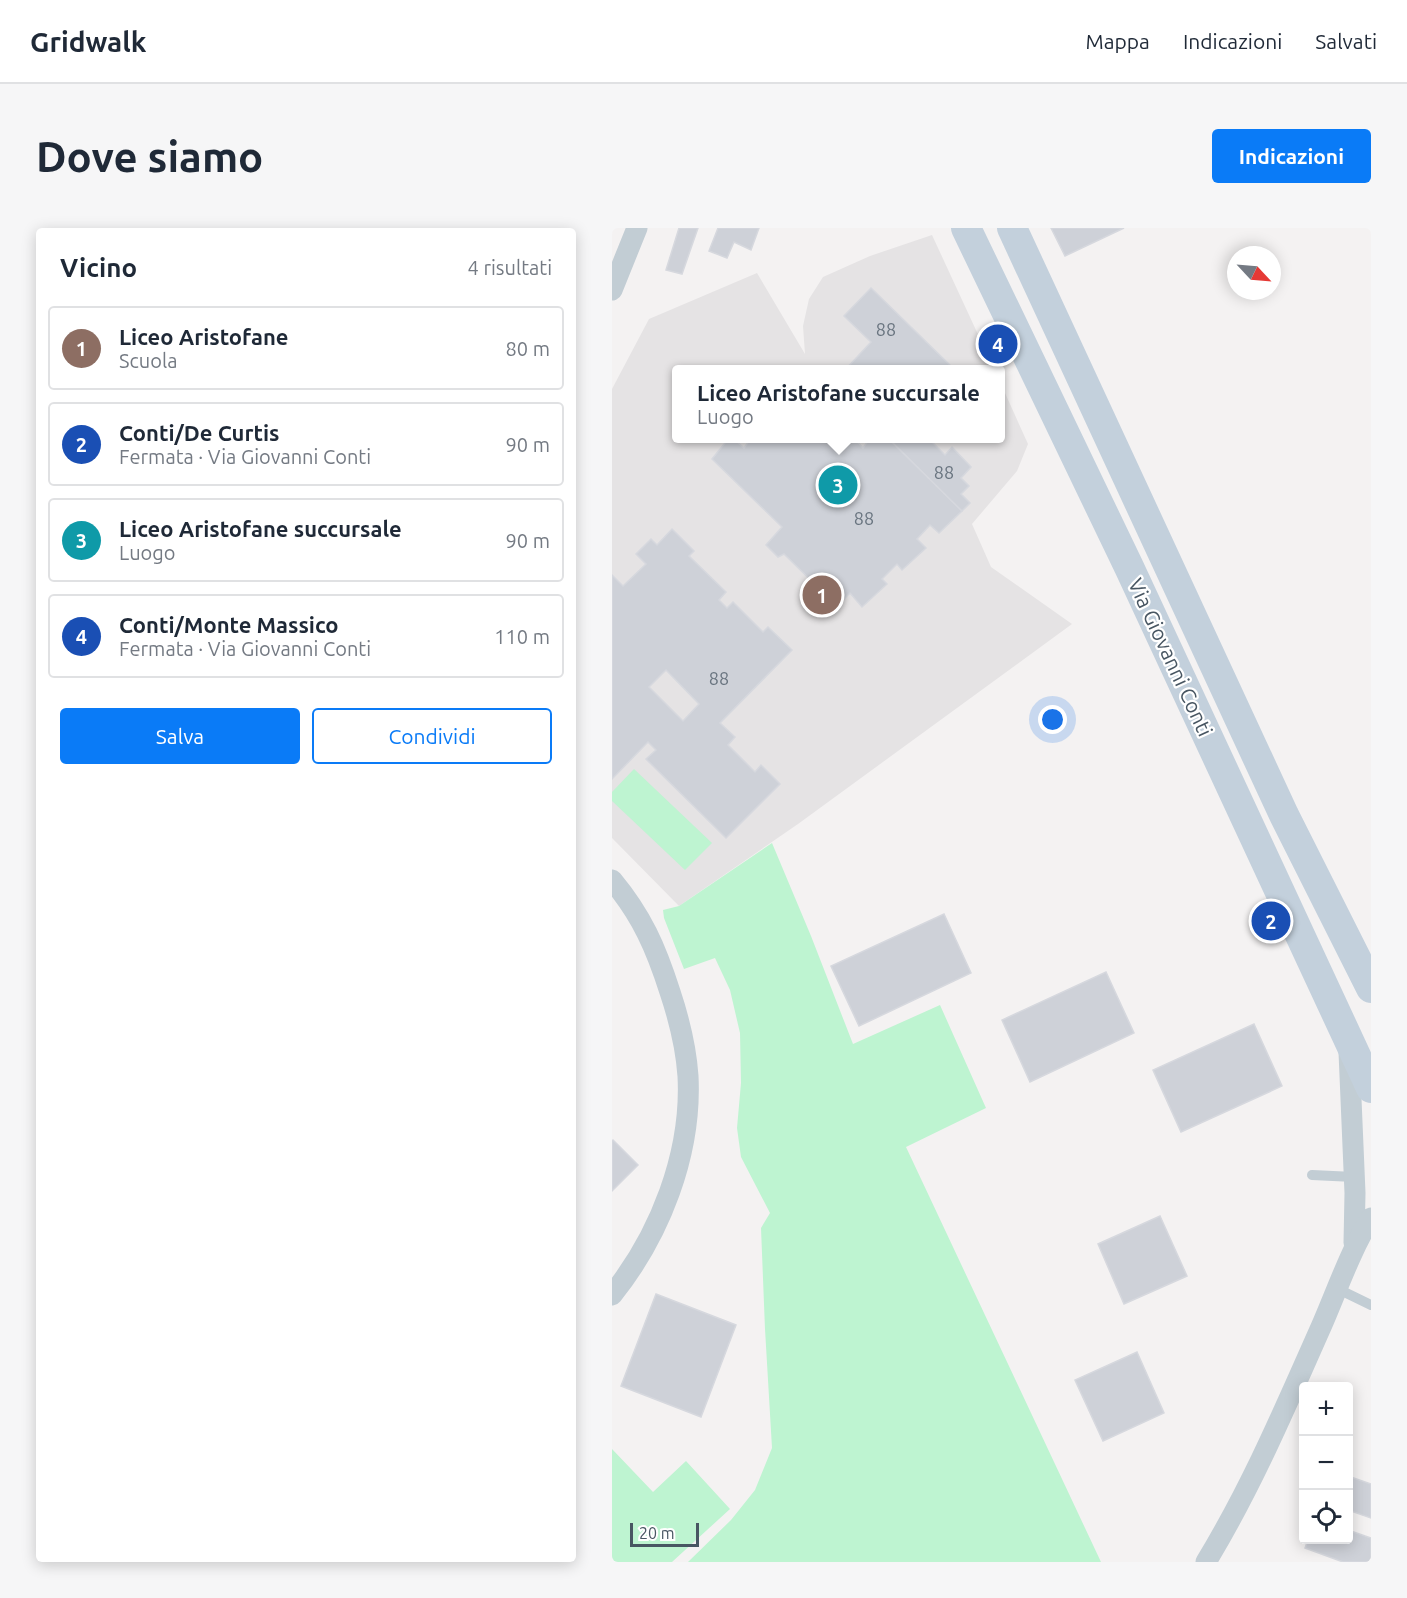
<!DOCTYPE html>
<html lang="it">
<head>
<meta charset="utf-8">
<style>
  :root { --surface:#fff; --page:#f6f6f7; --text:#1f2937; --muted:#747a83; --line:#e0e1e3; --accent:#0a7bf7 }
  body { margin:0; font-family:Ubuntu,sans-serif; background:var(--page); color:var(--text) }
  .controls { position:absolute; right:18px; bottom:18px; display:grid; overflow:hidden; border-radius:6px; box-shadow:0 3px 15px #0003 }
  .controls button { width:54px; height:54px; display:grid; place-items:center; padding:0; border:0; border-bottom:2px solid var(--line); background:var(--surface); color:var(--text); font:30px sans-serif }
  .compass { position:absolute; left:615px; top:18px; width:54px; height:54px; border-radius:50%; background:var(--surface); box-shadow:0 3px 15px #0003; rotate:116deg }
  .scale { position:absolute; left:18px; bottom:15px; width:69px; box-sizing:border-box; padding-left:6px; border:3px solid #485662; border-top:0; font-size:16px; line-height:21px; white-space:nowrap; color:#485662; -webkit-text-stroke:4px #fff; paint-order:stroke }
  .you { position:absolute; left:441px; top:492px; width:21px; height:21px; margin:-15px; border:4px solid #fff; border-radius:50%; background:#1a73e8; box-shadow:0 0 0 9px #1a73e833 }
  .badge { display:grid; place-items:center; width:39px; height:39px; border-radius:50%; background:var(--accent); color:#fff; font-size:20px; font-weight:700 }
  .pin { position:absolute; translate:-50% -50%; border:3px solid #fff; box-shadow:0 2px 6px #0006 }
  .popup { position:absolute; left:60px; top:137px; width:333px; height:78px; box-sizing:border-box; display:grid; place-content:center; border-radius:6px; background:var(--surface); filter:drop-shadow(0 2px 4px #0005); font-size:20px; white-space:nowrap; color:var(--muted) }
  .popup b { font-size:22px; color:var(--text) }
  .popup::after { content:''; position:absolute; left:50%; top:100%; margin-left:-12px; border:12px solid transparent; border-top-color:var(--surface) }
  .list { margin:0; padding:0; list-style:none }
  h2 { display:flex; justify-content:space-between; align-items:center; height:78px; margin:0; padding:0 24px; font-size:26px }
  h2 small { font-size:20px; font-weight:400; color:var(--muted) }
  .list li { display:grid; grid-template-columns:39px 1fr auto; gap:18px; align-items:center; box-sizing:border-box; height:84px; margin:0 12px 12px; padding:0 12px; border:2px solid var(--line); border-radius:6px }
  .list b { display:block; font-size:22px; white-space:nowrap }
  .list p { margin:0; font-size:20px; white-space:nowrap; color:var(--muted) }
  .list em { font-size:20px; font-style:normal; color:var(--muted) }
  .actions { display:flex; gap:12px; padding:18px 24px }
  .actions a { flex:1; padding:14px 0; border:2px solid var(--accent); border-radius:6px; text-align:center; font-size:21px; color:var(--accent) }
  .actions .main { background:var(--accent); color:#fff }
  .icon { flex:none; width:33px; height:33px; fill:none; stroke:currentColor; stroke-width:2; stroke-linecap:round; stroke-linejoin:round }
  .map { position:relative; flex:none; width:759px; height:1334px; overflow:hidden; border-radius:6px }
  header { display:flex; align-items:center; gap:36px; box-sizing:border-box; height:84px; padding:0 30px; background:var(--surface); border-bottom:2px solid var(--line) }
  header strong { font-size:28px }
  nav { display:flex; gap:33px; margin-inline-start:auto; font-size:21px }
  .intro { display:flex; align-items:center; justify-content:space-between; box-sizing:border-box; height:144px; padding:0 36px }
  h1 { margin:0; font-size:42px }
  .button { padding:15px 27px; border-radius:6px; background:var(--accent); color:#fff; font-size:21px; font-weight:700 }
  main { display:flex; gap:36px; padding:0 36px }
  aside { flex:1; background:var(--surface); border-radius:6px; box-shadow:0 3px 15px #0003 }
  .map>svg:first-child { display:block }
  .education { fill:#e5e3e4 }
  .green { fill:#bef4d1 }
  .building { fill:#ced1d8; stroke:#d6d8de; stroke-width:1.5; fill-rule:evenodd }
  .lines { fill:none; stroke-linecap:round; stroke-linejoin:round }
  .lane { stroke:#c2cdd4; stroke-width:10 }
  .street { stroke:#c2cdd4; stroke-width:21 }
  .secondary { stroke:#c3d0dc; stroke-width:30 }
  .labels { text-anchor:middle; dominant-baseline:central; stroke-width:4.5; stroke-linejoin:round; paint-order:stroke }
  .number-label { font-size:18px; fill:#6a7580 }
  .street-label { font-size:21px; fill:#485662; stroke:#fff }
</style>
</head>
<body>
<header>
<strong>Gridwalk</strong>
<nav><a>Mappa</a><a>Indicazioni</a><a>Salvati</a></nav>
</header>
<div class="intro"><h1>Dove siamo</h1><a class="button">Indicazioni</a></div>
<main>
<aside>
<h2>Vicino<small>4 risultati</small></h2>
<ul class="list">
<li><span class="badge" style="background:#8d6e63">1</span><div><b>Liceo Aristofane</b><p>Scuola</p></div><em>80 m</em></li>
<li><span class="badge" style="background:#1a4fb4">2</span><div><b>Conti/De Curtis</b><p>Fermata · Via Giovanni Conti</p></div><em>90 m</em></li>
<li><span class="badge" style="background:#0f9aa8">3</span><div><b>Liceo Aristofane succursale</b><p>Luogo</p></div><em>90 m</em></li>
<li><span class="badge" style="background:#1a4fb4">4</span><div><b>Conti/Monte Massico</b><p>Fermata · Via Giovanni Conti</p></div><em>110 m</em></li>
</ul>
<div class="actions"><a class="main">Salva</a><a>Condividi</a></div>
</aside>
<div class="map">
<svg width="759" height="1334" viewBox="0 0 759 1334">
  <rect width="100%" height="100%" fill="#f4f2f2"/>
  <polygon class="education" points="320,7 382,141 64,142 64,210 388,210 388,154 416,216 405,243 360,296 379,339 460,396 186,596 67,678 0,610 0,161 37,91 145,45 193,126 191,98 197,71 211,49 258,28"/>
  <g class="green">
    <polygon points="22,541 100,615 73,642 0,573 0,564"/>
    <polygon points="160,615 199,708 241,816 328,777 374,880 294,919 489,1334 76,1334 119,1292 143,1262 160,1220 153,1101 149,1000 158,985 129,929 125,900 129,855 128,805 118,762 103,730 72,741 52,690 51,682 67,678"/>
    <polygon points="0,1221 41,1264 74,1233 118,1281 60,1334 0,1334"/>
  </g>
  <g class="building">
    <polygon points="67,0 86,0 70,46 54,42"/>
    <polygon points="106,0 147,0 139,22 122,14 115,30 97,23"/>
    <polygon points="439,0 512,0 453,28"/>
    <polygon points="259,60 343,142 233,142 259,114 232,88"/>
    <polygon points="117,210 121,210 132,220 139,210 242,210 251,220 258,210 276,210 350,283 327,305 318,297 305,311 314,320 290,342 285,336 270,351 275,356 250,379 238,365 225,378 172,326 166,329 154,317 170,299 100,231"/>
    <polygon points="276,210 316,210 333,227 340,219 359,239 349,250 357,258 349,266 358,275 350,283"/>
    <path d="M60,301L82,323L77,328L114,364L107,372L115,380L121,374L151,404L156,399L180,422L108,495L123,509L116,517L143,544L149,537L168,556L114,610L34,531L44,522L36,514L0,551V347L11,358L34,336L24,326L39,311L45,317ZM54,442L87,476L71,493L37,459Z"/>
    <polygon points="332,686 359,745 247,798 219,738"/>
    <polygon points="494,744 522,805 418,854 390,792"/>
    <polygon points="642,796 670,858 569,904 541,842"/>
    <polygon points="1,912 26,937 0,963 0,913"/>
    <polygon points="548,988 575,1048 512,1076 486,1016"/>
    <polygon points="44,1066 124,1097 89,1189 9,1158"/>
    <polygon points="525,1124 552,1185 491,1213 463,1152"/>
    <polygon points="736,1248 759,1256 759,1290 736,1282"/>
    <polygon points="736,1302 759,1310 759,1334 731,1334 693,1320 696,1312 736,1312"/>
  </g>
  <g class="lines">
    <g class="lane">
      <polyline points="700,947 742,949"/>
      <polyline points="726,1061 759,1077"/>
    </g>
    <g class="street">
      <polyline points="0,62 25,0"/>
      <path d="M0,652C30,688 44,720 58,764C67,791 74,819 76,848C80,926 48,1007 0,1067"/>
      <polyline points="737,824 743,965 742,1015"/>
      <path d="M594,1334C640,1258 673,1180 709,1099C724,1065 739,1021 759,990"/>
    </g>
    <g class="secondary">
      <polyline points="354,0 517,339 759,860"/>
      <polyline points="400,0 672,587 759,760"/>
    </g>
  </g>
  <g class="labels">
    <g class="number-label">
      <text x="274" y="101">88</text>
      <text x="332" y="244">88</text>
      <text x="252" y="290">88</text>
      <text x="107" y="450">88</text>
    </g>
    <g class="street-label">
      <text transform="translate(559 429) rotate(65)">Via Giovanni Conti</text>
    </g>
  </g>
</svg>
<div class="controls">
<button>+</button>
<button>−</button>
<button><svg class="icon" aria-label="locate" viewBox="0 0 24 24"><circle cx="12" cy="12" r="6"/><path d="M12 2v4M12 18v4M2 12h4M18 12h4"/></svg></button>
</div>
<svg class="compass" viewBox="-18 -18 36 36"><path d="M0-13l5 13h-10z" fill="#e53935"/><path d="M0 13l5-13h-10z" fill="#747a83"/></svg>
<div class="scale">20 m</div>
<div class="you"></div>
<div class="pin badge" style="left:210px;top:367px;background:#8d6e63">1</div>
<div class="pin badge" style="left:659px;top:693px;background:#1a4fb4">2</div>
<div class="pin badge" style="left:226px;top:257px;background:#0f9aa8">3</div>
<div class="popup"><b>Liceo Aristofane succursale</b>Luogo</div>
<div class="pin badge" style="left:386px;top:116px;background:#1a4fb4">4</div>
</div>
</main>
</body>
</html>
